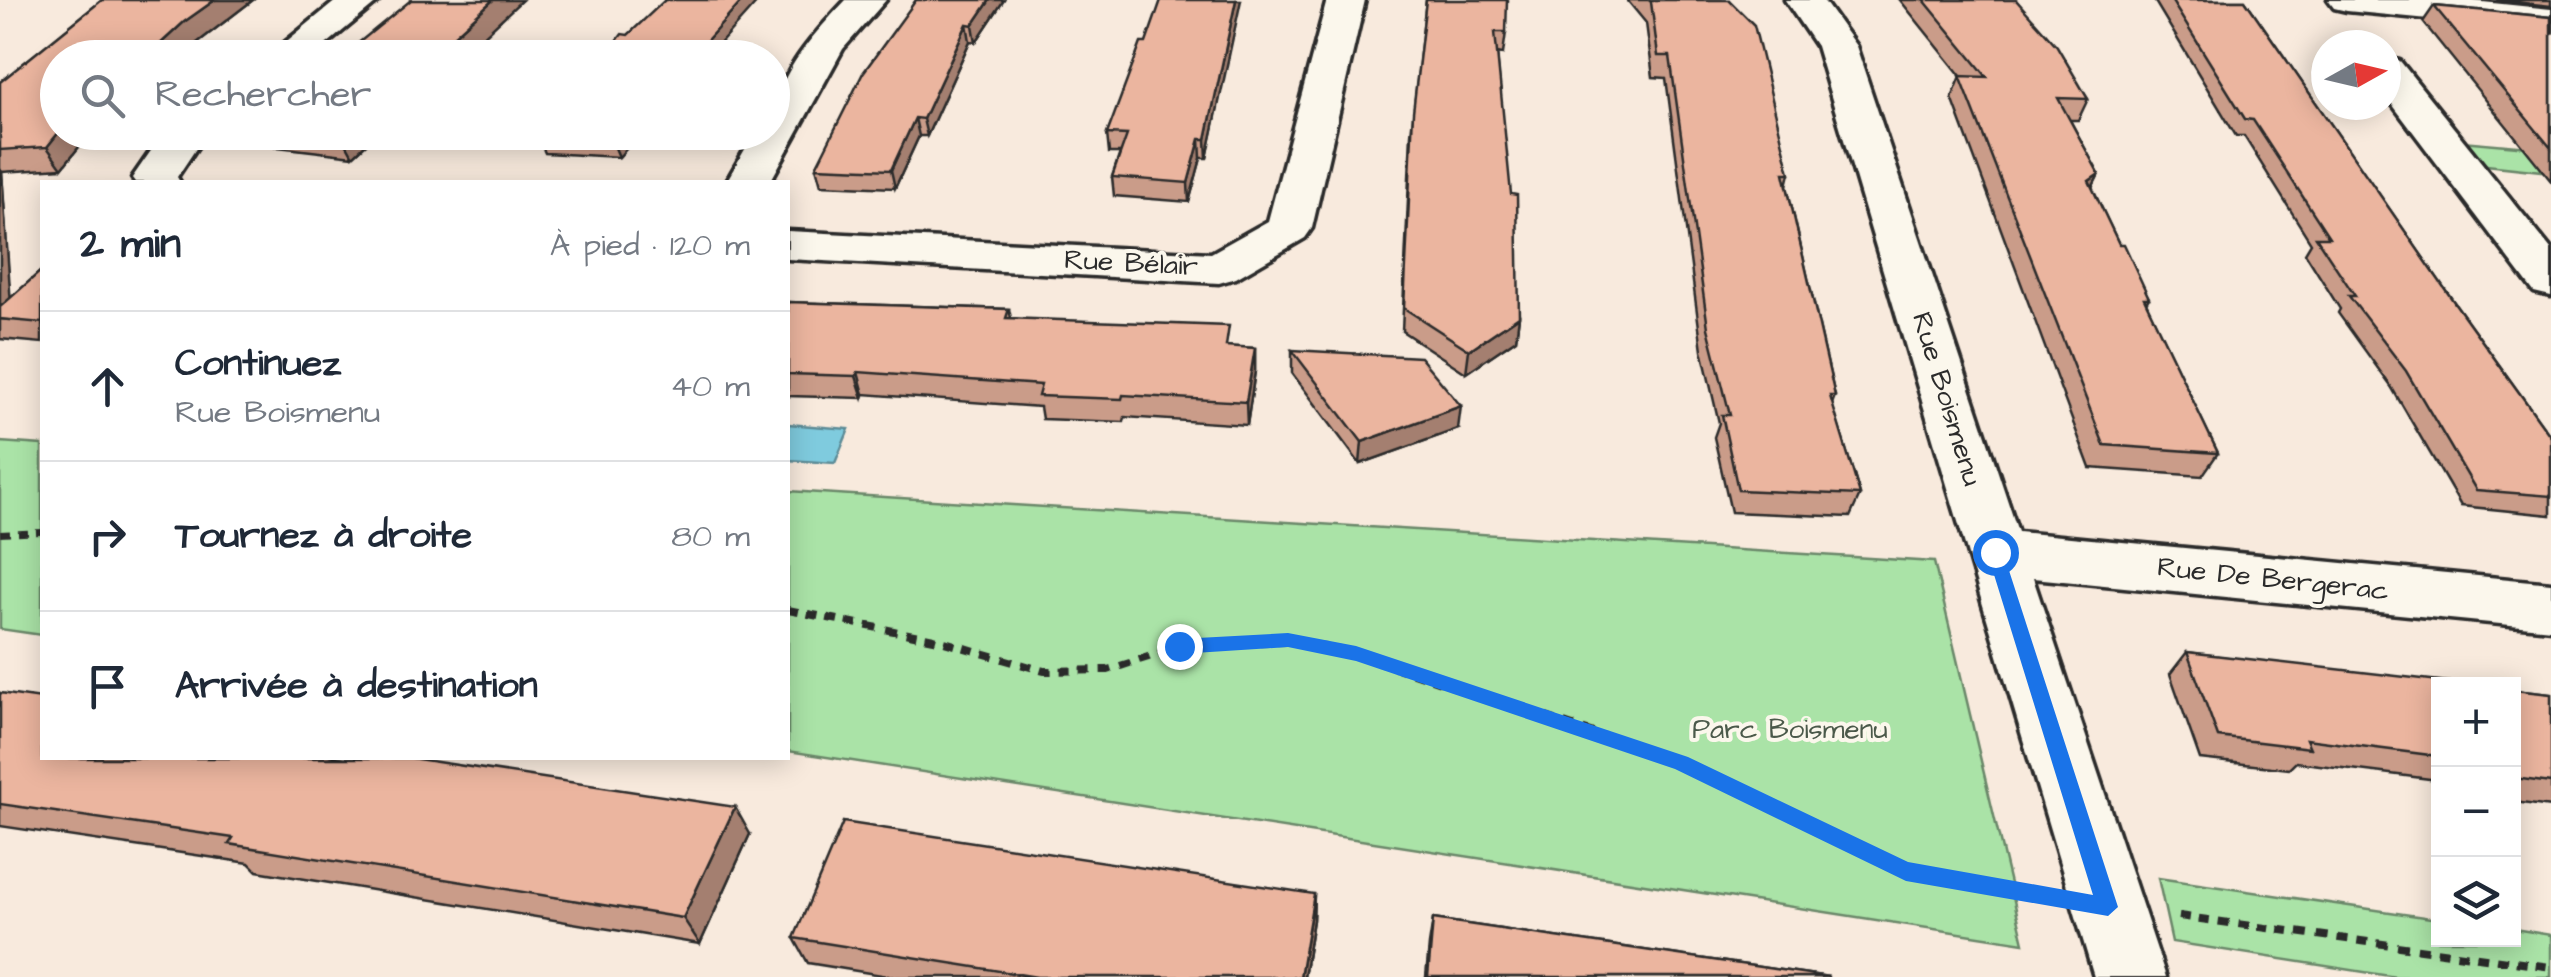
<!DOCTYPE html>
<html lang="fr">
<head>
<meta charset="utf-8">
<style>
  :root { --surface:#fff; --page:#f6f6f7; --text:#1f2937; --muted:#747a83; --line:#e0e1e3 }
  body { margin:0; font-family:"Architects Daughter",sans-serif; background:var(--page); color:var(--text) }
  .controls { position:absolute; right:30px; bottom:30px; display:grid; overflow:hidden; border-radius:0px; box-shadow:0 5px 25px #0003 }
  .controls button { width:90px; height:90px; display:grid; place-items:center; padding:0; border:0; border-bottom:2px solid var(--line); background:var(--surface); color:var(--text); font:50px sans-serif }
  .compass { position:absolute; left:2311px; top:30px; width:90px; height:90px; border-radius:50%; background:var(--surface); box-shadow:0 5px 25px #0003; rotate:82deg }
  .stop { position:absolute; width:30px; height:30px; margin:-22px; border:8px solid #1a73e8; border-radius:50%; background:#fff }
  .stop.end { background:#1a73e8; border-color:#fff; box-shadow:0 2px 10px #0008 }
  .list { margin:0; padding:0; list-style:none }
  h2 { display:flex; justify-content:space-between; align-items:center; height:130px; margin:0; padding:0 40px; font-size:42px }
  h2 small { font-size:32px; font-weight:400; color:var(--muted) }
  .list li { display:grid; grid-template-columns:65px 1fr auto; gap:30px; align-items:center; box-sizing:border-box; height:150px; padding:0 40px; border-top:2px solid var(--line) }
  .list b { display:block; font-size:38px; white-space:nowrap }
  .list p { margin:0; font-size:32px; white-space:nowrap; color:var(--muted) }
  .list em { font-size:32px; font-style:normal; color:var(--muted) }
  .icon { flex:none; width:55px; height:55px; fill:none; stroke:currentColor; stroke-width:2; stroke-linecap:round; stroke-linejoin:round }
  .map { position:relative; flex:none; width:2551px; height:977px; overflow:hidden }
  .search { position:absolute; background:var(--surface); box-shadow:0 5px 25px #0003; left:40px; top:40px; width:750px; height:110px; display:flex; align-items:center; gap:25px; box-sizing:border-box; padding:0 35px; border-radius:55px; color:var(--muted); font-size:38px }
  .panel { position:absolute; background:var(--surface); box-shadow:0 5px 25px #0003; left:40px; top:180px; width:750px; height:580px; border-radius:0px }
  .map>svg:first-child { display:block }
  .green { fill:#aae3a7; stroke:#6a8769; stroke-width:2.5 }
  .water { fill:#7fcbde; stroke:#5d8b96; stroke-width:2.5 }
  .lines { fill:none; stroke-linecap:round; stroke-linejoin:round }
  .minor-casing { stroke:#2b2b2b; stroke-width:7 }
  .path-far1 { stroke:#2b2b2b; stroke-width:6; stroke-dasharray:10 8; stroke-linecap:butt }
  .path { stroke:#2b2b2b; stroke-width:8; stroke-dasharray:11 9; stroke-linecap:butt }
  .minor { fill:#fbf7ec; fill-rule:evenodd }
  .wall { fill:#ca9c89; stroke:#2b2b2b; stroke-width:2.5 }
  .shaded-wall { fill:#a47f6f; stroke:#2b2b2b; stroke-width:2.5 }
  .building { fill:#ebb59f; stroke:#2b2b2b; stroke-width:2.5 }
  .route { fill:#1a73e8 }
  .labels { text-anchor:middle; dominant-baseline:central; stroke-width:8; stroke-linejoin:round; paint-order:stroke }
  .street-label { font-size:28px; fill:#2b2b2b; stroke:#fbf7ec }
  .park-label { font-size:28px; fill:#4b594a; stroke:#fbf7ec }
</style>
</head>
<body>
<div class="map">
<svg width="2551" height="977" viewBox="0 0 2551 977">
  <rect width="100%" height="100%" fill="#f8eadd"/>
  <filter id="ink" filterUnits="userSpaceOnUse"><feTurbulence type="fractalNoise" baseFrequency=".01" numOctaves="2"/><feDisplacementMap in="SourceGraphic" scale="20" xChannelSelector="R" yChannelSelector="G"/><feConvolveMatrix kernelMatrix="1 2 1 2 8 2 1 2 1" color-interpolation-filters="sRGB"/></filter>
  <g filter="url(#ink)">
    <g class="green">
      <polygon points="2450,140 2551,149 2551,172 2468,163"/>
      <polygon points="0,442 42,445 42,635 0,629"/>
      <polygon points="788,491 1934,562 2024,943 788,751"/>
      <polygon points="2158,878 2438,919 2438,940 2514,940 2514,929 2551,935 2551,977 2396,977 2172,942"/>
    </g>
    <polygon class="water" points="788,424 849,429 835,463 788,460"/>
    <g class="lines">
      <g class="minor-casing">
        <g id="minor">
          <polygon points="337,0 380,0 310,58 266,58"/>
          <path d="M846,0H886L843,49L770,182H726L755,132H772C772,79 811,37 846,0Z"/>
          <polygon points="1327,0 1365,0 1312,228 1305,238 1236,278 1219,283 788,259 788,231 1211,253 1268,221"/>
          <polygon points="1785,0 1823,0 1856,46 2018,532 2551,583 2551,629 2033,578 2166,977 2094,977 1816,46"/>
          <polygon points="2328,0 2463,0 2551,9 2551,31 2347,11 2334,8"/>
          <polygon points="2386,57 2400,61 2551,249 2551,296 2534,292 2386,96"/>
          <polygon points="164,132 207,132 177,177 180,182 135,182 132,178"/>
        </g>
      </g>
      <polyline class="path-far1" points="0,534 42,532"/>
      <g class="path">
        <polyline points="788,610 934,639 1044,671 1108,670 1179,647 1288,640 1356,654 1681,762 1906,871 2033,894"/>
        <polyline points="2179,916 2551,967"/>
      </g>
      <use href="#minor" class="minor"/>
    </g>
    <g class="wall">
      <polygon points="102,0 253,0 197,43 181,58 58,58 58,132 91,132 62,168 2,172 10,299 42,270 42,343 0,339 0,82"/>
      <polygon points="916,0 1004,0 976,42 970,41 927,136 919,136 895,188 821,185 816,167"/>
      <polygon points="1426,0 1506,32 1503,54 1497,53 1519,316 1516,339 1466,373 1402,331 1411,134"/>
      <polygon points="1627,0 1729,0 1790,173 1787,186 1835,396 1832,404 1860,495 1850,517 1731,512 1714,437 1719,423 1702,350 1666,78 1653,77 1646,23"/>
      <polygon points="1900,0 2016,0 2088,99 2078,120 2070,120 2099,174 2092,188 2119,244 2149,298 2146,303 2218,453 2202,476 2090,468 1952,98 1961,76"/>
      <polygon points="2154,0 2245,0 2454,302 2551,437 2551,515 2461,506 2392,388 2338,313 2340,309 2305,253 2311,243 2244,136 2236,136"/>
      <polygon points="2496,0 2551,0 2551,6"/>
      <polygon points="2434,6 2551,17 2551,181 2423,22"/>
      <polygon points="1236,18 1207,158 1201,158 1189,202 1114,196 1112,177 1120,153 1109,153 1107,134 1146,43"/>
      <polygon points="262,132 379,132 353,156 270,146"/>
      <polygon points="641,132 619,157 545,153 539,139"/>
      <polygon points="788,302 1009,309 1011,318 1230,347 1255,348 1255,371 1247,425 1125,417 1124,422 1042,419 1040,407 864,394 863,398 788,396"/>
      <polygon points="1292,350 1458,429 1360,464 1292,373"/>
      <polygon points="2187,652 2438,684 2438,780 2296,762 2289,769 2200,759 2170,674"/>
      <polygon points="2514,690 2551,694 2551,807 2514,802"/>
      <polygon points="0,693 750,834 700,944 257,871 249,863 0,826"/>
      <polygon points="1314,894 1313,920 1304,977 894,977 808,963 794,938"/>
      <polygon points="1433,919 1829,977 1426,977 1429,945"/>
    </g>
    <g class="shaded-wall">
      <polygon points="215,0 253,0 197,43 181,58 145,58 184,22"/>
      <polygon points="493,0 522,0 460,58 429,58"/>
      <polygon points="743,0 759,0 707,58 691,58"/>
      <polygon points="990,0 1004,0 976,42 973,25"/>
      <polygon points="1236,0 1241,0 1207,158 1206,139"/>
      <polygon points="967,24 970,41 927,136 923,119"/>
      <polygon points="915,118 919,136 895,188 891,170"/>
      <polygon points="59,132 91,132 62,168 47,147"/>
      <polygon points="346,132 379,132 353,156 342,136"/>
      <polygon points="623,132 641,132 619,157 613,143"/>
      <polygon points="1200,139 1201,158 1189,202 1188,183"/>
      <polygon points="0,169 2,172 12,320 0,319"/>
      <polygon points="2099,174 2088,196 2089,181"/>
      <polygon points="1519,316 1516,339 1466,373 1469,350"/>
      <polygon points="1255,348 1255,371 1247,425 1246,402"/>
      <polygon points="858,372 864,394 863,398 856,376"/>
      <polygon points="1461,406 1458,429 1360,464 1362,442"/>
      <polygon points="735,807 750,834 700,944 683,918"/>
      <polygon points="1314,894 1313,920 1304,977 1300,977"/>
    </g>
    <g class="building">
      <polygon points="102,0 215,0 184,22 145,58 58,58 58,132 59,132 47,147 0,150 0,82"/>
      <polygon points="411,0 493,0 429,58 340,58"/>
      <polygon points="665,0 743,0 691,58 604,58 622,34 628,35"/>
      <polygon points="916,0 990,0 973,25 967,24 923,119 915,118 891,170 816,167 863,73"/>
      <polygon points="1161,0 1236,0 1206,139 1200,139 1188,183 1112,177 1127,135 1107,134 1141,43 1146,43"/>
      <polygon points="1426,0 1507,0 1506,32 1495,32 1511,194 1517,195 1519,316 1469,350 1404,308 1413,112"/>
      <polygon points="1649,0 1729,0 1754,25 1790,173 1784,173 1835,396 1830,396 1860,495 1738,490 1722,415 1730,415 1708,328 1670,56 1658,56 1651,2"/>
      <polygon points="1924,0 2016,0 2057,46 2088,99 2058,98 2099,174 2089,181 2119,244 2124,244 2149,298 2144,298 2218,453 2104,445 1960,76 1987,77"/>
      <polygon points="2171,0 2245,0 2454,302 2551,437 2551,496 2476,490 2406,371 2349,296 2355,296 2316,237 2329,237 2253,120 2245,119"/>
      <polygon points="2434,6 2551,17 2551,148"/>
      <polygon points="316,132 346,132 342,136"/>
      <polygon points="544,132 623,132 613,143 539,139"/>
      <polygon points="42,270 42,323 0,319 0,307"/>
      <polygon points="788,302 1009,309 1006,318 1229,326 1226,346 1255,348 1246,402 1123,395 1122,399 1038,396 1041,385 858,372 856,376 788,374"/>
      <polygon points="1292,350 1420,357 1461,406 1362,442"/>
      <polygon points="2187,652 2466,684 2438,684 2438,756 2306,739 2310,748 2218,737"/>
      <polygon points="2514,690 2551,694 2551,783 2514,778"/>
      <polygon points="0,693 42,699 42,758 411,758 735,807 683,918 229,844 233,838 0,804"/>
      <polygon points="843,822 1314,894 1300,977 1037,977 794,938"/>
      <polygon points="1433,919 1829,977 1428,977"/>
    </g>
  </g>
  <polygon class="route" points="1995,546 2003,552 2118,907 2108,916 1906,881 1675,769 1356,661 1288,647 1179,654 1170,646 1179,639 1288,633 1356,646 1688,757 1908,862 2093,895 1987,552"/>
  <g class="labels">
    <g class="street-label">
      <text transform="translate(1131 263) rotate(3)">Rue Bélair</text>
      <text transform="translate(1947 399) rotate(73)">Rue Boismenu</text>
      <text transform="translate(2273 579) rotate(6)">Rue De Bergerac</text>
    </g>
    <g class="park-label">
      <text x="1790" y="729">Parc Boismenu</text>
    </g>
  </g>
</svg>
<div class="controls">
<button>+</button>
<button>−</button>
<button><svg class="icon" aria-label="layers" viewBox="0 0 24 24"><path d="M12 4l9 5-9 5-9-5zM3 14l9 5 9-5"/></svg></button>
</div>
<svg class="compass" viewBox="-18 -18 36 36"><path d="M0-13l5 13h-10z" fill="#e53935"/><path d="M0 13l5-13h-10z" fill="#747a83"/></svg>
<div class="stop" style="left:1995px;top:552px"></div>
<div class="stop end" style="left:1179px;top:646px"></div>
<div class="search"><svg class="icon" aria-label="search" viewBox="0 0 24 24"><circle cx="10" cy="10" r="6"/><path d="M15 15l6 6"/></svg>Rechercher</div>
<section class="panel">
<h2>2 min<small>À pied · 120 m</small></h2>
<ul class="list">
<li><svg class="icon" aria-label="ahead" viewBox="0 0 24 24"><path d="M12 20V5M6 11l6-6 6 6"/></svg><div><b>Continuez</b><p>Rue Boismenu</p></div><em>40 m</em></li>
<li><svg class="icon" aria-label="right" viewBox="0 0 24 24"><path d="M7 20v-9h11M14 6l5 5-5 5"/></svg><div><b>Tournez à droite</b></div><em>80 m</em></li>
<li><svg class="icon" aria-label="arrive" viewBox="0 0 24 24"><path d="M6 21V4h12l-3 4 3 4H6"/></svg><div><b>Arrivée à destination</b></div></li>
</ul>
</section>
</div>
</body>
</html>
